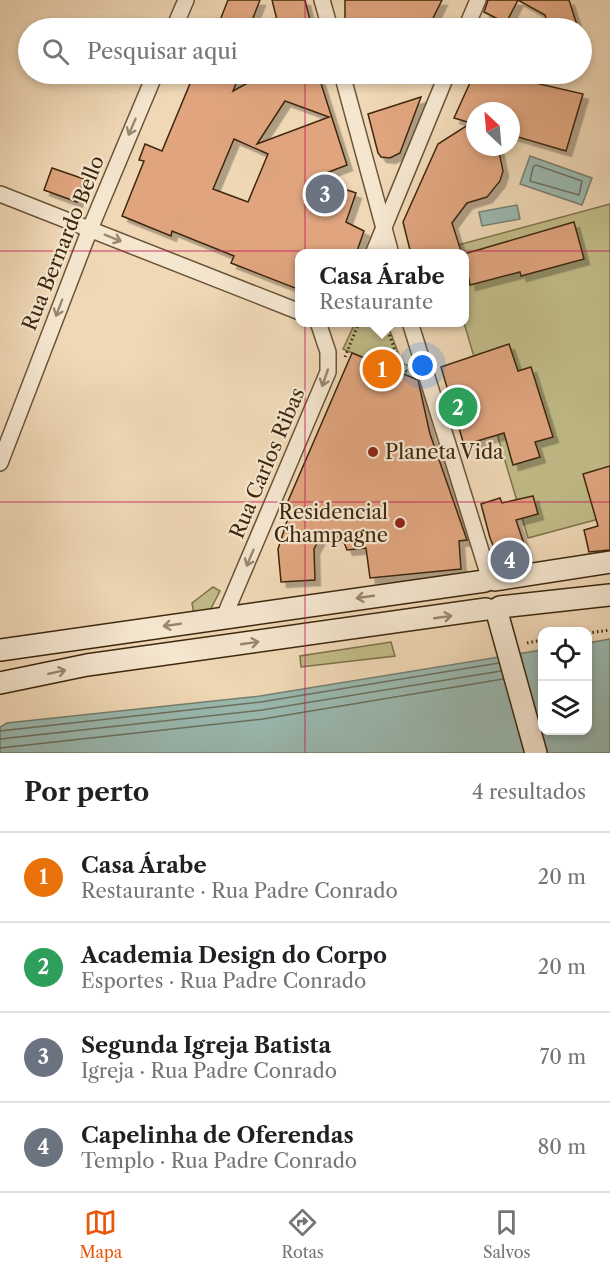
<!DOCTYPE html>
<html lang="pt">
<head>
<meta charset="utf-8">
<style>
  :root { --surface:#fff; --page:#f2f2f2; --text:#202124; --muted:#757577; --line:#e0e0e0; --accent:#ea580c }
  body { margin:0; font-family:"Libre Caslon Text",serif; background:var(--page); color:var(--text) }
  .controls { position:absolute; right:18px; bottom:18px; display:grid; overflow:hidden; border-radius:12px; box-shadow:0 3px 9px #0003 }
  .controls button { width:54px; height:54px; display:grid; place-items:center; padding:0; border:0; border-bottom:2px solid var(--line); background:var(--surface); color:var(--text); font:30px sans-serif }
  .compass { position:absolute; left:466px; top:102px; width:54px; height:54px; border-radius:50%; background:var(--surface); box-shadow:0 3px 9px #0003; rotate:334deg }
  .you { position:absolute; left:423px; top:366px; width:21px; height:21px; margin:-15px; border:4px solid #fff; border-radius:50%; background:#1a73e8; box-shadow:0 0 0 9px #1a73e833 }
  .badge { display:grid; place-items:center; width:39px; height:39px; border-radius:50%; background:var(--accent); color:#fff; font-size:20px; font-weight:700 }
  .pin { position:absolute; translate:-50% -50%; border:3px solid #fff; box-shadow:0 2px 6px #0006 }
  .popup { position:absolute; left:295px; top:249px; width:174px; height:78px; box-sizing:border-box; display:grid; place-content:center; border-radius:12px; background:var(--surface); filter:drop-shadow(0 2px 4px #0005); font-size:20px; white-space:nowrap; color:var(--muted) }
  .popup b { font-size:22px; color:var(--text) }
  .popup::after { content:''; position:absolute; left:50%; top:100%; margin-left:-12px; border:12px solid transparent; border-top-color:var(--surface) }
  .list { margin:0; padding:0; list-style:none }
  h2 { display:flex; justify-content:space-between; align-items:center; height:78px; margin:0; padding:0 24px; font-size:26px }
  h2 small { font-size:20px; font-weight:400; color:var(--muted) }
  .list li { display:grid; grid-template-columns:39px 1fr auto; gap:18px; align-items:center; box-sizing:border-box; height:90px; padding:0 24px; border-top:2px solid var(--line) }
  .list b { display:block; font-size:22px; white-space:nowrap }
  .list p { margin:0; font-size:20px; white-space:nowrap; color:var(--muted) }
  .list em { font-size:20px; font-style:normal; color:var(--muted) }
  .icon { flex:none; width:33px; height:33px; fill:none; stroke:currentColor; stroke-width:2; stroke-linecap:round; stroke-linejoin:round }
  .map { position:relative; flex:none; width:610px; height:753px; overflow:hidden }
  .search { position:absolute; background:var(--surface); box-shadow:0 3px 9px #0003; left:18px; right:18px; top:18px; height:66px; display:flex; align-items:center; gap:15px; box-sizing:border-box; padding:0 21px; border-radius:33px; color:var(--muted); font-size:22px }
  .sheet { height:438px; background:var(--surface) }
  nav { display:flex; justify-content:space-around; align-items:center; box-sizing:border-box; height:84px; border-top:2px solid var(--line); background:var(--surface); font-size:16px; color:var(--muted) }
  nav a { display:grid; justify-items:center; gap:3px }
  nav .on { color:var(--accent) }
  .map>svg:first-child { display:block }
  .green { fill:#c1bc88; stroke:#7f724a; stroke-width:1.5 }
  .water { fill:#9ab9b0; stroke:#757f6f; stroke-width:1.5 }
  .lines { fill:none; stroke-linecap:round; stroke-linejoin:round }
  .shore { stroke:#6c705e; stroke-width:1.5 }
  .building { fill:#e0a57f; stroke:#3d280d; stroke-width:1.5; fill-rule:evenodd; filter:url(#shadow) }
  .street-casing { stroke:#6a5437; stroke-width:18 }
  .secondary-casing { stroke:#3d280d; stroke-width:24 }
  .path { stroke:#3d280d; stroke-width:3; stroke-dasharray:1.5 3; stroke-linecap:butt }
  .street { stroke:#f5e6d0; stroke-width:15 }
  .secondary { stroke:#f5e6d0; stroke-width:21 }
  .oneway { stroke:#99876e }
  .grid { fill:none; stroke:#c2185b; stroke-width:1.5; stroke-opacity:0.55 }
  .poi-dot { fill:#8f2418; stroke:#f5e6d0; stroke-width:2 }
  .labels { text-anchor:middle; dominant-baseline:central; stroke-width:4.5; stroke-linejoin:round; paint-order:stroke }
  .street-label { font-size:20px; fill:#3d280d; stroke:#f5e6d0 }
  .poi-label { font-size:20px; fill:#3d280d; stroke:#f5e6d0; text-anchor:start }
</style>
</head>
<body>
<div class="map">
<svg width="610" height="753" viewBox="0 0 610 753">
  <defs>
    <filter id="shadow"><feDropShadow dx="5.5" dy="5.5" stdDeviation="0" flood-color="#0004"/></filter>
  </defs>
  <rect width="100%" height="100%" fill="#f0d8b6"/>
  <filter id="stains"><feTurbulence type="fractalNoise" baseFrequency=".00333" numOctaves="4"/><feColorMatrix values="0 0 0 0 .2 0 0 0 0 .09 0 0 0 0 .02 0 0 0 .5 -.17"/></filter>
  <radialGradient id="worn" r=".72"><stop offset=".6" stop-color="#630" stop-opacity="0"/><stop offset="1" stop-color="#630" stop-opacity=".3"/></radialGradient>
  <g class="green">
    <polygon points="610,204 610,516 528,538 464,323 464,254 444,253 443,249"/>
    <polygon points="355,323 387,323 402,363 414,368 418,380 343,349"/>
    <polygon points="213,587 220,591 208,614 194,615 192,603"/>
    <polygon points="391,642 395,656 301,667 300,656"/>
  </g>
  <g class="water">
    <polygon points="530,156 592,178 582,205 520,184"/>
    <polygon points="517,205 520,219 482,226 479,212"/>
    <polygon points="610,639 610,753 0,753 0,727 7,723 260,696 542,650 542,730 588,730 588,643"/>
  </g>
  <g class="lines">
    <g class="shore">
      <polygon points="536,165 582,181 579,195 530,181 533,167"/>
      <polyline points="0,731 261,702 499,663"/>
      <polyline points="0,739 262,710 501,671"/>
      <polyline points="0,748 263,719 503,679"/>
    </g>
  </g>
  <g class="building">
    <polygon points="228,0 260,0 249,28 217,28"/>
    <polygon points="272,0 305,0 312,28 279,28"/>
    <polygon points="345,0 442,0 428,28 345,28"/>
    <polygon points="488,0 569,0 578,28 549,28 545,15 518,0 506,23 484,12"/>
    <path d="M194,74H240L233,91L264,74H318L347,165L313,178L356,193L346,222L364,231L356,254H300V290L231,263L234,256L172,231L171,236L122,216L144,161L139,160L145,144L162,151ZM285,101L329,117L257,144ZM234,139L268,154L248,202L213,189Z"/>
    <polygon points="474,74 497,74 583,94 566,151 511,135 511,111 475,111 475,147 498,147 503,171 500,181 487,197 467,203 452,223 462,254 411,254 403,222 438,144 471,123 454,118"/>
    <polygon points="421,97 400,153 390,158 381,157 378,153 368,114"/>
    <polygon points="52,168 84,179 77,202 44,190"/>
    <polygon points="574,222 584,259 521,276 520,272 470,285 464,254"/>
    <polygon points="509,344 518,371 531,367 553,437 535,442 540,457 513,465 504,433 464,445 441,367"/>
    <polygon points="352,353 418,380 430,434 467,540 459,541 461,569 370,578 366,548 347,550 342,537 321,536 314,549 315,580 281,582 278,549 288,518 282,515"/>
    <polygon points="610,466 610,550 589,552 584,530 598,526 583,474"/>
    <polygon points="533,496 538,514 516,520 526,550 502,556 495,550 490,538 481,504 500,498 502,503"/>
  </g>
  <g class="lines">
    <g class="street-casing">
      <g id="street">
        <polyline points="322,0 330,28"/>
        <polyline points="174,28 186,0"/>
        <polyline points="466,28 478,0"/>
        <polyline points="342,74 391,254"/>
        <polyline points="0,194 300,312"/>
        <polyline points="373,254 447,74"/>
        <polyline points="410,322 490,580"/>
        <polyline points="0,463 90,229 155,74"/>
        <polyline points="224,617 328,372 328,352 318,322"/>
      </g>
    </g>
    <g class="secondary-casing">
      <g id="secondary">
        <polyline points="495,580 610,562"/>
        <polyline points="500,607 610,595"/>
        <polyline points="496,609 536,753"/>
        <polyline points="0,650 485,581"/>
        <polyline points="0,683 87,665 486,609"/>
      </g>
    </g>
    <g class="path">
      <polyline points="385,322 401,368 408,372"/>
      <polyline points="345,357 359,322"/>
      <polyline points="588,633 610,630"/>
      <polyline points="527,643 542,640"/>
    </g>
    <use href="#street" class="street"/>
    <use href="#secondary" class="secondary"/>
  </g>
  <defs><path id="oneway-shaft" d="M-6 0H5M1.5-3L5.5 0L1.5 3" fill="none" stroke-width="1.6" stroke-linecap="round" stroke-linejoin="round" transform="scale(1.5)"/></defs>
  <g class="oneway">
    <use href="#oneway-shaft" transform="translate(132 127) rotate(113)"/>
    <use href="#oneway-shaft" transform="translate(113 238) rotate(22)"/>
    <use href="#oneway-shaft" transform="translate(59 308) rotate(111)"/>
    <use href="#oneway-shaft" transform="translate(325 378) rotate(109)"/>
    <use href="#oneway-shaft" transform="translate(250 558) rotate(113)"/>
    <use href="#oneway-shaft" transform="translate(365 597) rotate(172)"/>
    <use href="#oneway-shaft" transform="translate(443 617) rotate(-8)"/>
    <use href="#oneway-shaft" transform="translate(172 625) rotate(172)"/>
    <use href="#oneway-shaft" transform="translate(250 643) rotate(-8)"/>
    <use href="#oneway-shaft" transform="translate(57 672) rotate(-12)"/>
  </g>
  <path class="grid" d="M305,0V28M305,74V753M0,251H610M0,502H610"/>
  <g class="poi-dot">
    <circle cx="373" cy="452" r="6"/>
    <circle cx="400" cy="523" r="6"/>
  </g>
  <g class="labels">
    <g class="street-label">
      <text transform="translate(63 243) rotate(-68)">Rua Bernardo Bello</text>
      <text transform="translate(267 463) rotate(-67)">Rua Carlos Ribas</text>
    </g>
    <g class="poi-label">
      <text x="385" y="452">Planeta Vida</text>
      <text x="388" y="512" text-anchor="end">Residencial<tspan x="388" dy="23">Champagne</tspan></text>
    </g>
  </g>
  <rect width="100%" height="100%" filter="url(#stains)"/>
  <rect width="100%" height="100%" fill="url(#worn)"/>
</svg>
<div class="controls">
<button><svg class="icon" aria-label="locate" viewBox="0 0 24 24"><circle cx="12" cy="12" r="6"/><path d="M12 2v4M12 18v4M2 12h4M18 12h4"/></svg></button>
<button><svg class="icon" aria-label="layers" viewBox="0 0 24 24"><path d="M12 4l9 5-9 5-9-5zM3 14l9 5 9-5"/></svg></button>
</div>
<svg class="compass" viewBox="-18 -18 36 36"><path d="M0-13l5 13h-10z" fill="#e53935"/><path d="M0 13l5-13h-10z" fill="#757577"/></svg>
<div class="you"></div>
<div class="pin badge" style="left:382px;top:369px;background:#e8710a">1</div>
<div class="popup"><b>Casa Árabe</b>Restaurante</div>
<div class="pin badge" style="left:458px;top:407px;background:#2e9e5b">2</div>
<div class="pin badge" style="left:325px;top:194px;background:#6b7280">3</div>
<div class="pin badge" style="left:510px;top:560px;background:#6b7280">4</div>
<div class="search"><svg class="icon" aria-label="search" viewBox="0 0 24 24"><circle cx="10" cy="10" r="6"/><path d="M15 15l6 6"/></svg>Pesquisar aqui</div>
</div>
<section class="sheet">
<h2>Por perto<small>4 resultados</small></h2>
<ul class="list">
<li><span class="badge" style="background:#e8710a">1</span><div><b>Casa Árabe</b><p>Restaurante · Rua Padre Conrado</p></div><em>20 m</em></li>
<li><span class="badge" style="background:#2e9e5b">2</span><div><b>Academia Design do Corpo</b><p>Esportes · Rua Padre Conrado</p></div><em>20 m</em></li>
<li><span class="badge" style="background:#6b7280">3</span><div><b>Segunda Igreja Batista</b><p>Igreja · Rua Padre Conrado</p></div><em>70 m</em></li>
<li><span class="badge" style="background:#6b7280">4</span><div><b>Capelinha de Oferendas</b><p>Templo · Rua Padre Conrado</p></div><em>80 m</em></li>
</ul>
</section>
<nav>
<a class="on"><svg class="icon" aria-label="map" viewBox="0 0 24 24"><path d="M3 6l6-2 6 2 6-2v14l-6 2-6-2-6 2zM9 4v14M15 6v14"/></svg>Mapa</a>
<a><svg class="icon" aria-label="directions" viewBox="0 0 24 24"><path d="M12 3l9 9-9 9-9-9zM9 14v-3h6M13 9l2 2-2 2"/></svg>Rotas</a>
<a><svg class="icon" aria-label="saved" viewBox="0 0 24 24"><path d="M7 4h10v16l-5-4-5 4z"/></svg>Salvos</a>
</nav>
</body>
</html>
